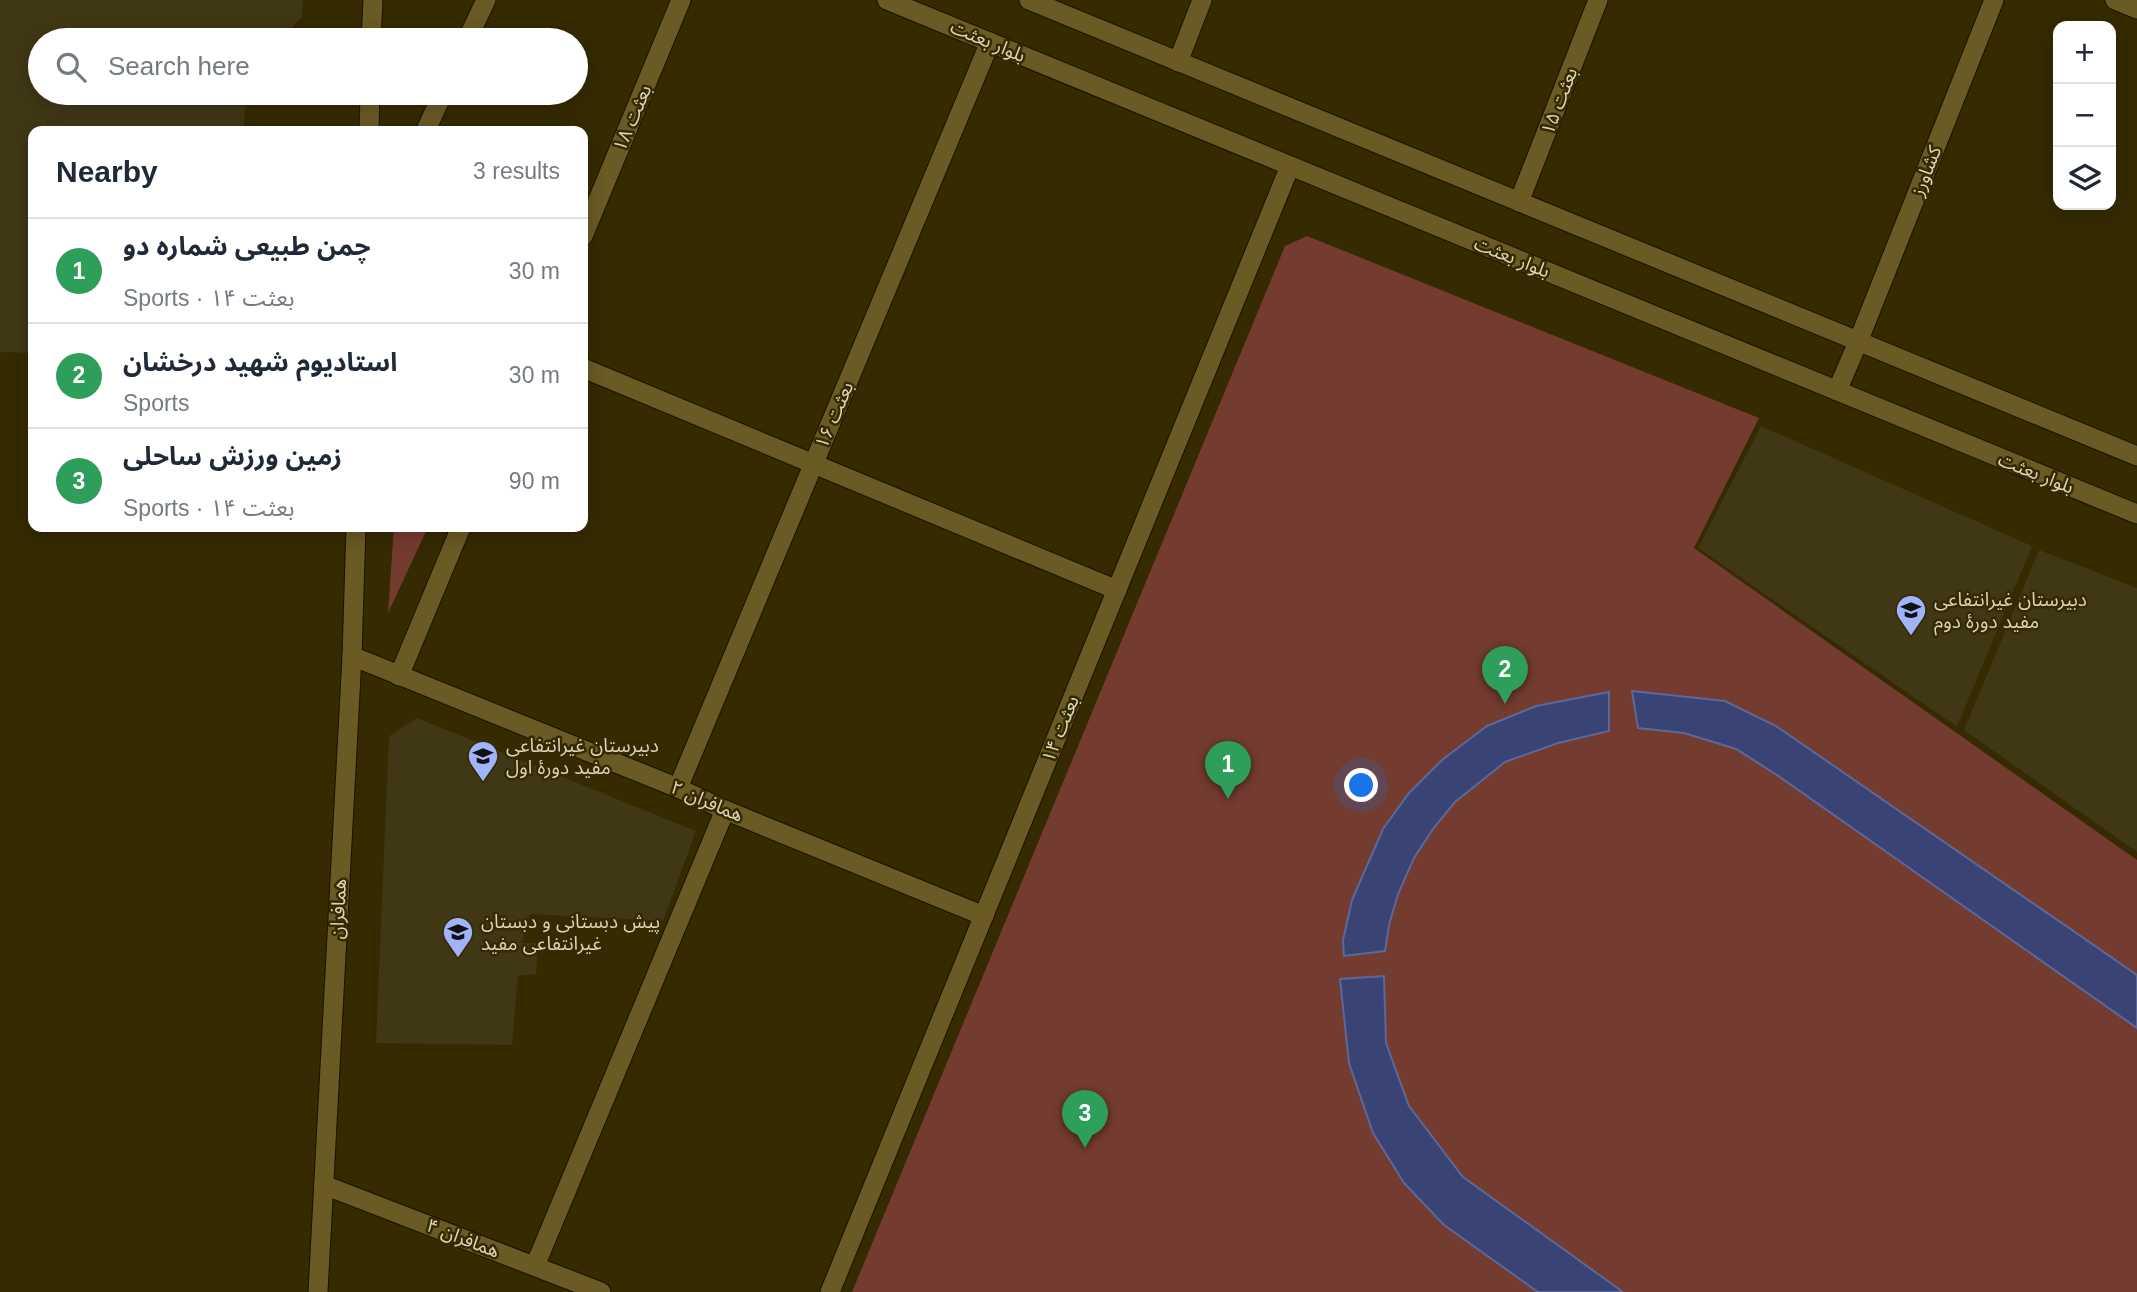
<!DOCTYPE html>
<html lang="en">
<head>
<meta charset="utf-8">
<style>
  :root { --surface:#fff; --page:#f2f2f3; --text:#1f2937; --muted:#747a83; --line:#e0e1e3; --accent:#596790 }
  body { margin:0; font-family:Helvetica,"Noto Sans Arabic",sans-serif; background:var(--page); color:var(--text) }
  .controls { position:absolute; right:21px; top:21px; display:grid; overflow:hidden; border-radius:14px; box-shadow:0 4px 18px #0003 }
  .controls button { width:63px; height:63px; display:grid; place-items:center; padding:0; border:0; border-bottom:2px solid var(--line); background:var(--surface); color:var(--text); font:35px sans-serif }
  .you { position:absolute; left:1362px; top:786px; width:24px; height:24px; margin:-18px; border:5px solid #fff; border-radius:50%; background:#1a73e8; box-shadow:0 0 0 10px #1a73e833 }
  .badge { display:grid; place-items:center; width:46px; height:46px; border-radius:50%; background:var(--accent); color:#fff; font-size:23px; font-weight:700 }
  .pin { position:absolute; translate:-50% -58px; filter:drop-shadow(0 2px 4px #0008) }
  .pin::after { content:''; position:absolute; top:37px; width:24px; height:21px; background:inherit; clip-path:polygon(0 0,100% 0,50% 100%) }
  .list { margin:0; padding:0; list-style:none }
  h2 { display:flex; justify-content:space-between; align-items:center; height:91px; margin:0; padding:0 28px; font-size:30px }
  h2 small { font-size:23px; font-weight:400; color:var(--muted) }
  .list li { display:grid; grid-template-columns:46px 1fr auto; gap:21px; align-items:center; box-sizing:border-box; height:105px; padding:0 28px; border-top:2px solid var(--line) }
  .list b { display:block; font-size:26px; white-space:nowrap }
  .list p { margin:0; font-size:23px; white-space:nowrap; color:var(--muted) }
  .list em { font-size:23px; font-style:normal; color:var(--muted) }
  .icon { flex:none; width:38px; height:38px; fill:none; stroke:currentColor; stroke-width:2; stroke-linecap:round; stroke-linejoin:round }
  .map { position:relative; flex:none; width:2137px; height:1292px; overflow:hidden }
  .search { position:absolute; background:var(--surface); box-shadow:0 4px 18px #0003; left:28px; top:28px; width:560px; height:77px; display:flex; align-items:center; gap:18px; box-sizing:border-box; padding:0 24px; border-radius:38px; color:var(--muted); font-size:26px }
  .panel { position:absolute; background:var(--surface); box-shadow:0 4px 18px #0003; left:28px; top:126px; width:560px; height:406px; border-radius:14px }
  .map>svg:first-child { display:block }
  .built { fill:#403715 }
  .green { fill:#743b30 }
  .building { fill:#394474; stroke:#5d6898; stroke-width:2 }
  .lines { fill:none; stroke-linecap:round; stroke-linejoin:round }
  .minor-casing { stroke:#1b1200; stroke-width:21 }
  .tertiary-casing { stroke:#1b1200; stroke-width:21 }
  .secondary-casing { stroke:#1b1200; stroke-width:21 }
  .minor { stroke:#6a5a24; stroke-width:19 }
  .tertiary { stroke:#6a5a24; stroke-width:19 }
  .secondary { stroke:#6a5a24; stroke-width:19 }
  .labels { text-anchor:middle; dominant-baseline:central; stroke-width:5; stroke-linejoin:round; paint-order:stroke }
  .street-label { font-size:19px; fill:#dcd4b8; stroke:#352a00 }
  .poi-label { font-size:19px; fill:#dcd4b8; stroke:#352a00; text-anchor:start }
</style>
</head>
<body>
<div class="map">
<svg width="2137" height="1292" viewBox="0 0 2137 1292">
  <rect width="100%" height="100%" fill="#352a00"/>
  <g class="built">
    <polygon points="0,0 303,0 302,17 280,40 40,40 40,93 245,93 245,99 244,131 33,131 33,353 0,352"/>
    <polygon points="1761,426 2032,546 1957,727 1698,548"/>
    <polygon points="2039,550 2137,588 2137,852 1964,730"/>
    <polygon points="417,718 696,831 663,921 530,914 522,943 538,943 536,974 518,976 512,1045 376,1043 389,736"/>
  </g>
  <g class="green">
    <polygon points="1307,236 1759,418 1694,548 2137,860 2137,1292 852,1292 1285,246"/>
    <polygon points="394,527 428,527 388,613"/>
  </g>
  <g class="building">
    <polygon points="1632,691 1725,701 1776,726 2137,975 2137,1028 1777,775 1736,749 1684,733 1638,728"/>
    <polygon points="1609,692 1609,731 1558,743 1505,762 1455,802 1433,829 1414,858 1398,894 1389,925 1385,951 1344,956 1343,940 1352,900 1383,829 1409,793 1442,760 1487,726 1536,706"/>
    <polygon points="1384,976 1386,1043 1409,1106 1463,1177 1623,1292 1538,1292 1444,1225 1404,1183 1373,1133 1349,1063 1340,979"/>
  </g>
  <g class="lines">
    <g class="minor-casing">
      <g id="minor">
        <polyline points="2115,0 2137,9"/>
        <polyline points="467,40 486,0"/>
        <polyline points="1178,62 1202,0"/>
        <polyline points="429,131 426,130 443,93"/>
        <polyline points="1519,202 1598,0"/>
        <polyline points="583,236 681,0"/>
        <polyline points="583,368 1117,590"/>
        <polyline points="352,656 678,788 725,810 984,916"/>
        <polyline points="399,676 461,527"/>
        <polyline points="678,788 990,42"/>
        <polyline points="324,1185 601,1292"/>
        <polyline points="535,1266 725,810"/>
        <polyline points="830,1292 1290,166"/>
      </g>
    </g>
    <g class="tertiary-casing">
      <polyline id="tertiary" points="1858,342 1994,0"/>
    </g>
    <g class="secondary-casing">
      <g id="secondary">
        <polyline points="887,0 2137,514"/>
        <polyline points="1029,0 2137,456"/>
        <polyline points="371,40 373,0"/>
        <polyline points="369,131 370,93"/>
        <polyline points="1837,391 1858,342"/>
        <polyline points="318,1292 352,656 356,527"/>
      </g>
    </g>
    <use href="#minor" class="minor"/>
    <use href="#tertiary" class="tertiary"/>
    <use href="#secondary" class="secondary"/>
  </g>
  <defs>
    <g id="school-pin" transform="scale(1.575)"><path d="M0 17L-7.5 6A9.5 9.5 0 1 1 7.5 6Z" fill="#a0b3fd" stroke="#352a00"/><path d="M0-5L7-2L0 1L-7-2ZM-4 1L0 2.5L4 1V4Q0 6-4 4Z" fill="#111"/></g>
  </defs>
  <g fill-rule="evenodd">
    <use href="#school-pin" x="1911" y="610"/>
    <use href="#school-pin" x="483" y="756"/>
    <use href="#school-pin" x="458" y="932"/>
  </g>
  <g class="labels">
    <g class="street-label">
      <text transform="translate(988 41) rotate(23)">بلوار بعثت</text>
      <text transform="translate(1559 101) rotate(-69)">بعثت ۱۵</text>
      <text transform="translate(632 118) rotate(-67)">بعثت ۱۸</text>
      <text transform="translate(1926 171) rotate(-68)">کشاورز</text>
      <text transform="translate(1512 257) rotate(22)">بلوار بعثت</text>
      <text transform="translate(834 415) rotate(-67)">بعثت ۱۶</text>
      <text transform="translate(2036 473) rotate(22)">بلوار بعثت</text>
      <text transform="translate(1060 729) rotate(-68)">بعثت ۱۴</text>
      <text transform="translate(707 801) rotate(23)">همافران ۲</text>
      <text transform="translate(338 909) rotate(-87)">همافران</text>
      <text transform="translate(463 1238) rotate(21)">همافران ۴</text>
    </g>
    <g class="poi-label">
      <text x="1934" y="599">دبیرستان غیرانتفاعی<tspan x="1934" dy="22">مفید دورهٔ دوم</tspan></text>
      <text x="506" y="745">دبیرستان غیرانتفاعی<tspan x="506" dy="22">مفید دورهٔ اول</tspan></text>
      <text x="481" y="921">پیش دبستانی و دبستان<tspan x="481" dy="22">غیرانتفاعی مفید</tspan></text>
    </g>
  </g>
</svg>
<div class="controls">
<button>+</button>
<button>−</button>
<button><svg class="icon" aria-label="layers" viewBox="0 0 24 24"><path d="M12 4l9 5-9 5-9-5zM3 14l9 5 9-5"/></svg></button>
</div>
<div class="you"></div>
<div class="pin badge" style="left:1228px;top:799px;background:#2e9e5b">1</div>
<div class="pin badge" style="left:1505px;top:704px;background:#2e9e5b">2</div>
<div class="pin badge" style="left:1085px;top:1148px;background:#2e9e5b">3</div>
<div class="search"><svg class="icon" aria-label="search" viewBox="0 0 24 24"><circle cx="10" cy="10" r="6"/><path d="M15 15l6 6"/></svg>Search here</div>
<section class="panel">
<h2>Nearby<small>3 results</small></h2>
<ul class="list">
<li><span class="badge" style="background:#2e9e5b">1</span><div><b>چمن طبیعی شماره دو</b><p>Sports · بعثت ۱۴</p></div><em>30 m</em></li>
<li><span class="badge" style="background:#2e9e5b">2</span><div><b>استادیوم شهید درخشان</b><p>Sports</p></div><em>30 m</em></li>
<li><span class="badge" style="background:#2e9e5b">3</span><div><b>زمین ورزش ساحلی</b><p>Sports · بعثت ۱۴</p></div><em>90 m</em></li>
</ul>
</section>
</div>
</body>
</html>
